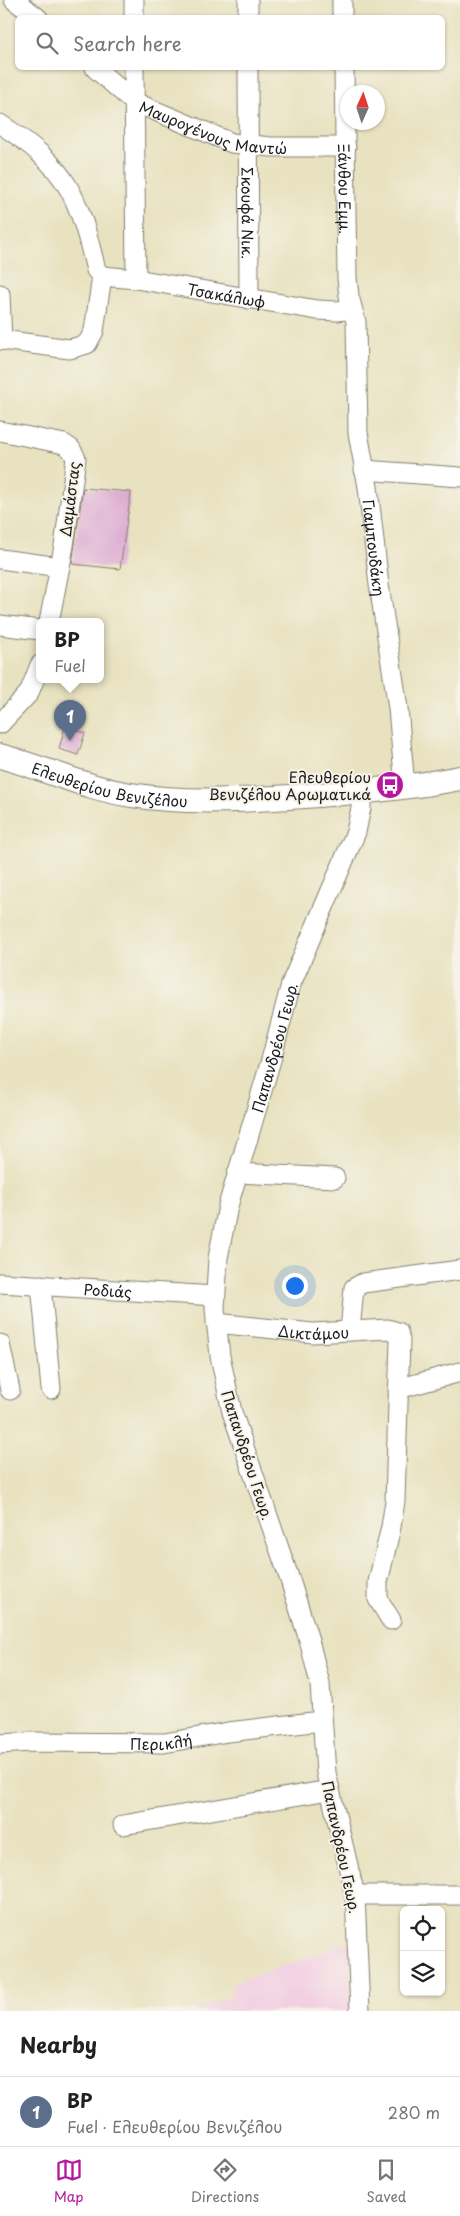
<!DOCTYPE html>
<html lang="en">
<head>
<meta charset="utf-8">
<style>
  :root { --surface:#fff; --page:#f6f6f6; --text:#202124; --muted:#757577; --line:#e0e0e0; --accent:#b5179e }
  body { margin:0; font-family:"Playpen Sans",sans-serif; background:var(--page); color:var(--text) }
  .controls { position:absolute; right:15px; bottom:15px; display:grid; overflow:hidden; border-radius:8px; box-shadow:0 1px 4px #0004 }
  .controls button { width:45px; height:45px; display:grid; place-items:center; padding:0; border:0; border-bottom:1px solid var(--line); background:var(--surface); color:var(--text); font:25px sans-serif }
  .compass { position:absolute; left:340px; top:85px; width:45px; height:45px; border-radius:50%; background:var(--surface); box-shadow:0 1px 4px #0004; rotate:3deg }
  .you { position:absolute; left:294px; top:1285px; width:18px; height:18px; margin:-12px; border:4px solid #fff; border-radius:50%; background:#1a73e8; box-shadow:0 0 0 8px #1a73e833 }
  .badge { display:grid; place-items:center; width:32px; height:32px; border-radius:50%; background:var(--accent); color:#fff; font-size:16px; font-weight:700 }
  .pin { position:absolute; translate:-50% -41px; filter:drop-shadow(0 1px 2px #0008) }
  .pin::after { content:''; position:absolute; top:26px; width:18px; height:15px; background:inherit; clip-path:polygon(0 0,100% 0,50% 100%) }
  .popup { position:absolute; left:36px; top:618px; width:68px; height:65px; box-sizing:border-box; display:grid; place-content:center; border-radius:8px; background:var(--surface); filter:drop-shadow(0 1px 4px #0005); font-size:16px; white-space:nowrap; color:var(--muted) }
  .popup b { font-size:19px; color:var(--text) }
  .popup::after { content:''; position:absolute; left:50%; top:100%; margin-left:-10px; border:10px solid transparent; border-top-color:var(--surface) }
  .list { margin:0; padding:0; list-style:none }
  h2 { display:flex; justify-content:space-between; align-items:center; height:65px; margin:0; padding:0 20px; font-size:21px }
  h2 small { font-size:16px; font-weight:400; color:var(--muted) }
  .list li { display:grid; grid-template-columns:32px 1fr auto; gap:15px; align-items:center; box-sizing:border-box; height:70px; padding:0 20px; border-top:1px solid var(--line) }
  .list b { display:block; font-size:19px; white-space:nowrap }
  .list p { margin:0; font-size:16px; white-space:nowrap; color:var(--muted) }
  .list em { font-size:16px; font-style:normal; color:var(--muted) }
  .icon { flex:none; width:28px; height:28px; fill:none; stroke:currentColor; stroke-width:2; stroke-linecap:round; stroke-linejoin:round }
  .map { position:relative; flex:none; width:460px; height:2011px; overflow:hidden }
  .search { position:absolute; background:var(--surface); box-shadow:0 1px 4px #0004; left:15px; right:15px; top:15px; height:55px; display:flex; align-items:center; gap:12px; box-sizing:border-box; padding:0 18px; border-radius:8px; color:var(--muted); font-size:19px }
  .sheet { height:135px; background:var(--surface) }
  nav { display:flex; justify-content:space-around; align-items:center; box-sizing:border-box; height:70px; border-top:1px solid var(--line); background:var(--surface); font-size:14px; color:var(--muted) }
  nav a { display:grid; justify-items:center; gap:2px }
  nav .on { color:var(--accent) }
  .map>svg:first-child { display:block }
  .built { fill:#f2cfe2 }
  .building { fill:#deadd3 }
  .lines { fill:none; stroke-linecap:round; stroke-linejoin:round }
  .minor-casing { stroke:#827f6e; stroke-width:21 }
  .major-casing { stroke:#827f6e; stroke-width:26 }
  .minor { stroke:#fff; stroke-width:19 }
  .major { stroke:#fff; stroke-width:24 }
  .labels { text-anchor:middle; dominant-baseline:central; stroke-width:4; stroke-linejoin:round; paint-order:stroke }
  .street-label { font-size:15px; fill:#1c1c1c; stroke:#f7f3e8 }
  .poi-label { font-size:15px; fill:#1c1c1c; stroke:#f7f3e8; text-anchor:end }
</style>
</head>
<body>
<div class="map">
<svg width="460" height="2011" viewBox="0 0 460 2011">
  <rect width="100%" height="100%" fill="#f7f3e8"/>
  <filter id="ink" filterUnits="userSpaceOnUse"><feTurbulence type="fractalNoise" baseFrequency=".02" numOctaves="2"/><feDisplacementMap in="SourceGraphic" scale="10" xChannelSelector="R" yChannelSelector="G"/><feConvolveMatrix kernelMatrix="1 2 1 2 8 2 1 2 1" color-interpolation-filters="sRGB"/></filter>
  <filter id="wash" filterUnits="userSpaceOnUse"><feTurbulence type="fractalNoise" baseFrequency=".0096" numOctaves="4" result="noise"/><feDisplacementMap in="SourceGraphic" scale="20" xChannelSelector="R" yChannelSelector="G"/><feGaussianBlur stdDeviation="1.12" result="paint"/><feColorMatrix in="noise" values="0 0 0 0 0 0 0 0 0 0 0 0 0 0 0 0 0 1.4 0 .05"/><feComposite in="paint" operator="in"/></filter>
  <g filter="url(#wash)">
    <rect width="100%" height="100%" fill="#e8e2c0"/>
    <polygon class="built" points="350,1942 351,2011 193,2011 230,1997 232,1984"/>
    <g id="blocks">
      <g class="building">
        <polygon points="83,488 131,492 120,569 72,564"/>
        <polygon points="65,727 85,733 78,755 59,749"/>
      </g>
    </g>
  </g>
  <g filter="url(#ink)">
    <use href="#blocks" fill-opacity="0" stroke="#827f6e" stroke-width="1"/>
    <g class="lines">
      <g class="minor-casing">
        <g id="minor">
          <polyline points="14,0 38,18"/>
          <polyline points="134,0 134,18"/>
          <polyline points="248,0 248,18"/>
          <polyline points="342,0 342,18"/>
          <path id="s1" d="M95,68L134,102L232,143L271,147H346"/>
          <polyline points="134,68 136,279"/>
          <path id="s2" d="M248,68L249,299"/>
          <path id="s3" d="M344,68L347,278L349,296L356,322L358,433L368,487L379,585L398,708L405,787"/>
          <path d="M0,124C68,167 78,195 96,270L102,276"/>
          <path id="s4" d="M102,276L136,279L317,310L337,311L352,309"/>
          <polyline points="0,294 2,340 70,349 87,344 94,331 102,276"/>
          <polyline points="0,431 64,444 71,449 76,458 64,546 49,622"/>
          <polyline points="364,470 460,477"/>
          <polyline points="0,559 60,567"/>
          <polyline points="0,625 40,630"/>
          <polyline points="0,724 29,693 40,665"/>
          <polyline points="237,1173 335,1178"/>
          <path id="s5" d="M0,1283L215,1296"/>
          <polyline points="41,1285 51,1389"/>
          <path id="s6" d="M216,1323L313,1333L350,1331L354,1288L363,1283L460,1270"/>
          <polyline points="350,1331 388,1329 398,1332 400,1340 395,1501 391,1527 378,1582 378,1599 391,1620"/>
          <polyline points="0,1344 10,1390"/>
          <polyline points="398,1389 460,1372"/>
          <path id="s7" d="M0,1744L32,1742L164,1743L228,1732L321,1721"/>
          <polyline points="123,1825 329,1790"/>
          <polyline points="355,1895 460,1895"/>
          <path id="s8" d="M360,2011L355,1895L326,1773L320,1684L309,1640L290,1580L232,1412L220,1356L215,1309L218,1258L228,1206L271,1060L291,984L356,832L361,808V792"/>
        </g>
      </g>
      <g class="major-casing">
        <g id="major">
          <path id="s9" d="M0,756C44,768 86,788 131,795C189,804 247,800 305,796C357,792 409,788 460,778"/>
        </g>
      </g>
      <use href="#minor" class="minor"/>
      <use href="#major" class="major"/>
    </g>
  </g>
  <defs>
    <g id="bus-disc" transform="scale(1.4375)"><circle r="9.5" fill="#b5179e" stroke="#f7f3e8"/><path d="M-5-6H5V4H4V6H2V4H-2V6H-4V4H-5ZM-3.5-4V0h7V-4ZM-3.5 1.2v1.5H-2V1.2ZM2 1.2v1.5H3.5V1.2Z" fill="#fff"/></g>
  </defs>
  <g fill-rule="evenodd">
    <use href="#bus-disc" x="390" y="785"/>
  </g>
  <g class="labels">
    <g class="street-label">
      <text stroke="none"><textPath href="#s1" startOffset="136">Μαυρογένους Μαντώ</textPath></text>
      <text stroke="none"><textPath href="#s3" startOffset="121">Ξάνθου Εμμ.</textPath></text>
      <text stroke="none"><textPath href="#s2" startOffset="145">Σκουφά Νικ.</textPath></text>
      <text stroke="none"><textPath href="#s4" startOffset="126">Τσακάλωφ</textPath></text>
      <text transform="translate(69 499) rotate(-83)">Δαμάστας</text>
      <text stroke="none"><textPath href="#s3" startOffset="482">Γιαμπουδάκη</textPath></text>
      <text stroke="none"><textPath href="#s9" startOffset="114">Ελευθερίου Βενιζέλου</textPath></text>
      <text stroke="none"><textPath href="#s8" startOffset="991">Παπανδρέου Γεωρ.</textPath></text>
      <text stroke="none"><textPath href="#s5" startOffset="108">Ροδιάς</textPath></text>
      <text stroke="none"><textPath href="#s6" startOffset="98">Δικτάμου</textPath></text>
      <text transform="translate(248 1455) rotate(72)">Παπανδρέου Γεωρ.</text>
      <text stroke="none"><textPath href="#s7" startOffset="161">Περικλή</textPath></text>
      <text transform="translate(342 1847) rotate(78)">Παπανδρέου Γεωρ.</text>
    </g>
    <g class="poi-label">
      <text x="371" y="776">Ελευθερίου<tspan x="371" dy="17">Βενιζέλου Αρωματικά</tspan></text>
    </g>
  </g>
</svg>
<div class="controls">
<button><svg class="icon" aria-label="locate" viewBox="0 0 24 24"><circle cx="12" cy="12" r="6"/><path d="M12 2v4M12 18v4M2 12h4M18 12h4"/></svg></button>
<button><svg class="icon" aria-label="layers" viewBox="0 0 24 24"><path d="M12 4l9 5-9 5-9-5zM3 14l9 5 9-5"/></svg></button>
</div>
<svg class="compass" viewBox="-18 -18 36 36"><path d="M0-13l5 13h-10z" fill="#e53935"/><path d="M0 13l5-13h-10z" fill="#757577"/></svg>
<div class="you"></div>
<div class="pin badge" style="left:70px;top:741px;background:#5c6f8a">1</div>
<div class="popup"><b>BP</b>Fuel</div>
<div class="search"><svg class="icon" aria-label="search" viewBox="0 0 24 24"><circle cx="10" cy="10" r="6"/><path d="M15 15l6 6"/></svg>Search here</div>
</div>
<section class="sheet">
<h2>Nearby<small></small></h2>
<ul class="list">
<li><span class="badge" style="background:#5c6f8a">1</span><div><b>BP</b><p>Fuel · Ελευθερίου Βενιζέλου</p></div><em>280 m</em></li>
</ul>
</section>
<nav>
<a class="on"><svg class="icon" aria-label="map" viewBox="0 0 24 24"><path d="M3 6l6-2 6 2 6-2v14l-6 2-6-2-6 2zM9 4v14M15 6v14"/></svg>Map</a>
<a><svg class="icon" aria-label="directions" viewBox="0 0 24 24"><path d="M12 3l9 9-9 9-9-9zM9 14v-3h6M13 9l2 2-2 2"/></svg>Directions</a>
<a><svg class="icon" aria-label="saved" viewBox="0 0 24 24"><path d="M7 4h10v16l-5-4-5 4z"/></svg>Saved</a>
</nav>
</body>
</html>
